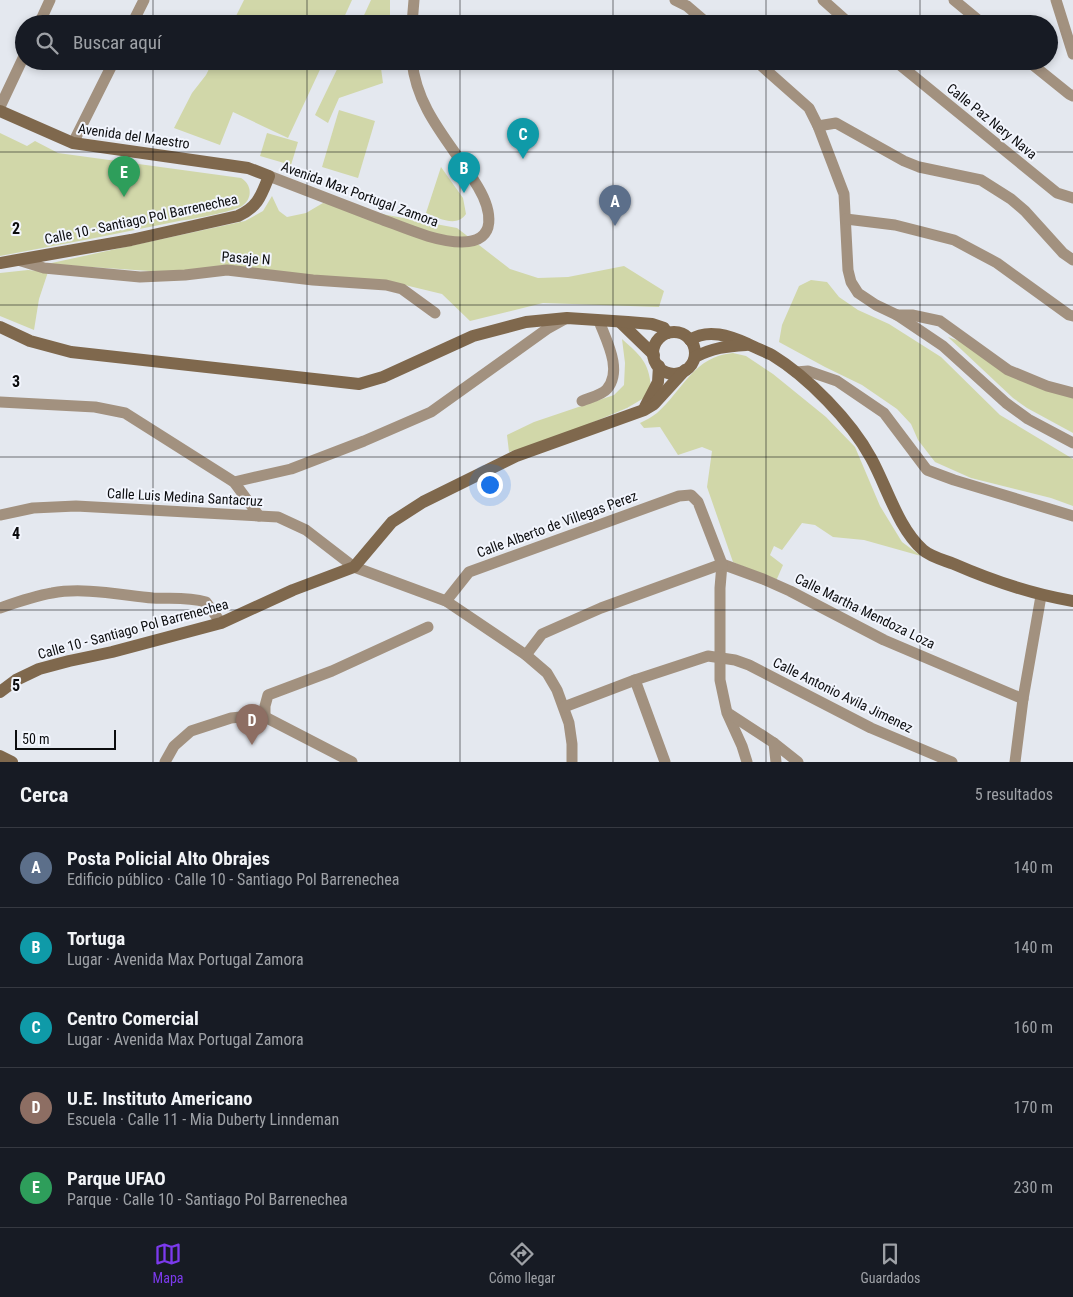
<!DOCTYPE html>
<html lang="es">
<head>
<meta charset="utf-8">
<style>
  :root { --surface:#171b24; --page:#242831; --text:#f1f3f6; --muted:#9ea1a6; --line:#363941; --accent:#7c3aed }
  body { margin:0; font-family:"Roboto Condensed",sans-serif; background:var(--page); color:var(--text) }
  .scale { position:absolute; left:15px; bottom:12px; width:101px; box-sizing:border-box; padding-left:5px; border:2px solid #0b0c0e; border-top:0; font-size:14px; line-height:18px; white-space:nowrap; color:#0b0c0e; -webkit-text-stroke:4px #f2f5fd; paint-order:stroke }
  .you { position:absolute; left:489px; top:484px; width:18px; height:18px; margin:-12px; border:4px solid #fff; border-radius:50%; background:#1a73e8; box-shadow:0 0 0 8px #1a73e833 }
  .badge { display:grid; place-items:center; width:32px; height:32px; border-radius:50%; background:var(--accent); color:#fff; font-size:16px; font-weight:700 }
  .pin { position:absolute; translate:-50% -41px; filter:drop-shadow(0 1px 2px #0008) }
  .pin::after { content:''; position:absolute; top:26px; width:18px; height:15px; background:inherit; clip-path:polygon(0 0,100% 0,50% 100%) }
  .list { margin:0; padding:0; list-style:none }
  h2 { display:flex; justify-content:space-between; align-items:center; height:65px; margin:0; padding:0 20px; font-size:21px }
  h2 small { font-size:16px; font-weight:400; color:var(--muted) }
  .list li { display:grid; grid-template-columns:32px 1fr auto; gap:15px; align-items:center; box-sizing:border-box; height:80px; padding:0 20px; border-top:1px solid var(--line) }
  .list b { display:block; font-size:19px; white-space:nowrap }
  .list p { margin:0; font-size:16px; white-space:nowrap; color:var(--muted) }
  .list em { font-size:16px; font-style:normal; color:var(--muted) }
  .icon { flex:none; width:28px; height:28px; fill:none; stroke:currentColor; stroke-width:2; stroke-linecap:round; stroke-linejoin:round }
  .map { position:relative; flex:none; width:1073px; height:762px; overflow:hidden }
  .search { position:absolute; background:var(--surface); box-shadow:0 2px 8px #0003; left:15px; right:15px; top:15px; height:55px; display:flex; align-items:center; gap:12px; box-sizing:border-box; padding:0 18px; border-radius:28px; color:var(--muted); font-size:19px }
  .sheet { height:465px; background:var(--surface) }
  nav { display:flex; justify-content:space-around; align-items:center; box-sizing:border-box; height:70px; border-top:1px solid var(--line); background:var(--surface); font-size:14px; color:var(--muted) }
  nav a { display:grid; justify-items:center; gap:2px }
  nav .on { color:var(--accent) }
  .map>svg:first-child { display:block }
  .green { fill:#d1d7a9 }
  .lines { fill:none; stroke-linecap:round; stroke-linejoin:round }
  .street { stroke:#a2917f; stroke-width:11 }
  .secondary { stroke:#7f684d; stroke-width:12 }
  .grid { fill:none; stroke:#0b0c0e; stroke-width:1; stroke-opacity:0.55 }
  .labels { text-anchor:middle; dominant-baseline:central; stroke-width:4; stroke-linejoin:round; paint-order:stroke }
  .street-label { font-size:14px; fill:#0b0c0e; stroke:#f2f5fd }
  .grid-label { font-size:16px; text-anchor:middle; font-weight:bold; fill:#0b0c0e; stroke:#f2f5fd; stroke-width:4; stroke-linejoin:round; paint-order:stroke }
</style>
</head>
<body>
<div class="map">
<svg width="1073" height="762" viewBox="0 0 1073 762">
  <rect width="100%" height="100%" fill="#e4e8ef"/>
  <g class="green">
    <polygon points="244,0 352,0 341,24 232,24"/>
    <polygon points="371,0 390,0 390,24 360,24"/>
    <polygon points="213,61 324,61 288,138 233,112 220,145 174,128 192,93 206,75"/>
    <polygon points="341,61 380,61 383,83 339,98 328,123 315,115"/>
    <polygon points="339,110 375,121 358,178 322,167"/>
    <path d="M0,133L27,146L35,141L58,153L241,178C252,184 253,199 242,206C232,212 193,219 179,221C120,233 60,245 0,256Z"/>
    <polygon points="267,133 298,142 291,165 260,156"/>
    <path d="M441,167L463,198L466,214C457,228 438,218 426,213Z"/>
    <polygon points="272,196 279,211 287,217 306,213 323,203 457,228 510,269 538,278 568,277 624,266 664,291 659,307 543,303 470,321 442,294 384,280 164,272 47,264 245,221 263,211"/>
    <polygon points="28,270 48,272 39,299 34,330 0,316 0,273"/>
    <polygon points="811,280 827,282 839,297 858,310 889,324 941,357 1000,415 1073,459 1073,506 1051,498 971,478 935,462 918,440 911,424 897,409 862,385 825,367 779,342 782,325 799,286"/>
    <polygon points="948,337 962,342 1073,398 1073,433 1027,408 1013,398"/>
    <path d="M622,339C640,355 649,362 651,387L644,398L627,408L553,439L509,452L507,435L534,422L614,395L624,385L625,363Z"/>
    <path d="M733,353L746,356L773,374L826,417L855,447L880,506L902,542L921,556L864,540L833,537L815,525L802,523L782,550L774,546L770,555L783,565L776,581L733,562L707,487L712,451L702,447L678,455L660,427L644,428L640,423C646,420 652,417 657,413C683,390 694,356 733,353Z"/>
  </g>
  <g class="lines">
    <g class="street">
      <polyline points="675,0 687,6 708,24"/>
      <polyline points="823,0 850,24"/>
      <polyline points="954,0 983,24"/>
      <polyline points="1056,0 1073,54"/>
      <polyline points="39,24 50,0"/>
      <polyline points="132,24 144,0"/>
      <polyline points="412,24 414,0"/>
      <polyline points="756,61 809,108 818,126 844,194 848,270 851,282 858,293 876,305 897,315 943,346 1006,403 1028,419 1073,443"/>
      <polyline points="895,61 1057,193 1073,198"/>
      <polyline points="1028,61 1069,94 1073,96"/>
      <polyline points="0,107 24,56"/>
      <polyline points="818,126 836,123 904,161 919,167 981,180 1011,199 1025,211 1063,253 1073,260"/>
      <polyline points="73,143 114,61"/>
      <path d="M269,176C305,190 342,204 378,218C403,227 435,242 462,242C499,242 491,209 478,187C453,145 417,112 412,61"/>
      <polyline points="846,219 895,225 954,240 997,263 1069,315 1073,316"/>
      <polyline points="18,260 44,268 140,277 185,275 227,270 313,280 386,285 402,289 435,313"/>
      <polyline points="897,315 912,315 940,321 1008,370 1047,386 1073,393"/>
      <polyline points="796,372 808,371 837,381 884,413 927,470 954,480 1073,516"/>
      <path d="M582,401C589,398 602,395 607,389C623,370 606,340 599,321"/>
      <polyline points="0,402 95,407 125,413 234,482 259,516"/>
      <polyline points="234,482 291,469 364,441 431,412 547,329 565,319"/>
      <polyline points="0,515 33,508 76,506 278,517 306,530 354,567 446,601 526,655 547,673 557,690 569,723 572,744 572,762"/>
      <polyline points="722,564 763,579 790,591 884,640 1023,699"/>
      <polyline points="446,601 469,572 679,496 691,495 698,502 722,564 720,588 720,680 727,713 742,746 747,762"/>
      <path d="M0,608C17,602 34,596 52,593C83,587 121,595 153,598C172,599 188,597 206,602L221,623"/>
      <polyline points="526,655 542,634 601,608 722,564"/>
      <polyline points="635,680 665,762"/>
      <polyline points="564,707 635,680 708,656 735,660 749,665 871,728 952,762"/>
      <polyline points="728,713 774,743 798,762"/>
      <polyline points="265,717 265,706 268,695 332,671 428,627"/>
      <polyline points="774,743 776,762"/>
      <polyline points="165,762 174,746 191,731 231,718 250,716 265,717 352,762"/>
      <polyline points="1015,762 1023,699 1041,596"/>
    </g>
    <g class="secondary">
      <path d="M0,111L73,143L248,168L269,176C261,196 258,207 238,216L131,240L0,263"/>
      <polyline points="620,322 654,355"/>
      <polyline points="0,327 30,341 71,352 359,384 383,377 473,336 526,322 567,318 628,322 652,324 664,328 667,333"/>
      <circle cx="674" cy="353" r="21"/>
      <path d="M690,340C708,328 730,336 748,344C756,348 764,351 772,355C808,377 851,421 871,458C887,487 898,528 923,550C931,557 944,560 954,564C993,581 1031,594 1073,601"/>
      <path d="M695,357C712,348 727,346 746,345"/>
      <polyline points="645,407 658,382 659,366"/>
      <polyline points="0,692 16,680 39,669 69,661 112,652 221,623 293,590 354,567 392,522 423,502 516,456 644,410 654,404 685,370"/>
      <polyline points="0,756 12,762"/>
    </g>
  </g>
  <path class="grid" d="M153,0V24M307,0V24M460,0V24M613,0V24M766,0V24M920,0V24M153,61V762M307,61V762M460,61V762M613,61V762M766,61V762M920,61V762M0,152H1073M0,305H1073M0,457H1073M0,610H1073"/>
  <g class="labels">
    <g class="street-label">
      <text transform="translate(992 121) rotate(39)">Calle Paz Nery Nava</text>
      <text transform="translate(134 136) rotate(8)">Avenida del Maestro</text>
      <text transform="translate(360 194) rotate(20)">Avenida Max Portugal Zamora</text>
      <text transform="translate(141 219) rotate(-12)">Calle 10 - Santiago Pol Barrenechea</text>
      <text transform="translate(246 258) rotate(4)">Pasaje N</text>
      <text transform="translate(185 497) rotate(3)">Calle Luis Medina Santacruz</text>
      <text transform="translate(557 524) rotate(-20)">Calle Alberto de Villegas Perez</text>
      <text transform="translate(865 611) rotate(26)">Calle Martha Mendoza Loza</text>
      <text transform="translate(133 629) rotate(-15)">Calle 10 - Santiago Pol Barrenechea</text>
      <text transform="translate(843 695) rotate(26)">Calle Antonio Avila Jimenez</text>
    </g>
  </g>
  <g class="grid-label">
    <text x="16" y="234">2</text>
    <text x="16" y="387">3</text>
    <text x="16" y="539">4</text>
    <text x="16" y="691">5</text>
  </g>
</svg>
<div class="scale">50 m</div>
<div class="you"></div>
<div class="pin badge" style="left:615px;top:226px;background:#5c6f8a">A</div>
<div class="pin badge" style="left:464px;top:193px;background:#0f9aa8">B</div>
<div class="pin badge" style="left:523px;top:159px;background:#0f9aa8">C</div>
<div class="pin badge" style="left:252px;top:745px;background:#8d6e63">D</div>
<div class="pin badge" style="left:124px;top:197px;background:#2e9e5b">E</div>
<div class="search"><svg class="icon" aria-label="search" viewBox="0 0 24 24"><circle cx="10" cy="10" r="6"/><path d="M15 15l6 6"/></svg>Buscar aquí</div>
</div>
<section class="sheet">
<h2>Cerca<small>5 resultados</small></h2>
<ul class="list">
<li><span class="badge" style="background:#5c6f8a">A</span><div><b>Posta Policial Alto Obrajes</b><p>Edificio público · Calle 10 - Santiago Pol Barrenechea</p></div><em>140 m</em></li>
<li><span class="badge" style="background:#0f9aa8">B</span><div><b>Tortuga</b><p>Lugar · Avenida Max Portugal Zamora</p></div><em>140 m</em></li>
<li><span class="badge" style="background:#0f9aa8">C</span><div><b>Centro Comercial</b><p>Lugar · Avenida Max Portugal Zamora</p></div><em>160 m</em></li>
<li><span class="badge" style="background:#8d6e63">D</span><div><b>U.E. Instituto Americano</b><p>Escuela · Calle 11 - Mia Duberty Linndeman</p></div><em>170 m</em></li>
<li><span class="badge" style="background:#2e9e5b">E</span><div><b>Parque UFAO</b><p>Parque · Calle 10 - Santiago Pol Barrenechea</p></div><em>230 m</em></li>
</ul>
</section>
<nav>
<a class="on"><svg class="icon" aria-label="map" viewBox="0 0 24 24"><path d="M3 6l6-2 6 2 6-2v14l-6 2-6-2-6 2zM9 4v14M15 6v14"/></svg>Mapa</a>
<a><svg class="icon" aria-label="directions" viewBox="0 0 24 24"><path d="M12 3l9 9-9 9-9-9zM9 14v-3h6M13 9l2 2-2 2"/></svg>Cómo llegar</a>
<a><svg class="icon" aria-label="saved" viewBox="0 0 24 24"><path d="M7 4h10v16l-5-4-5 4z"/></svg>Guardados</a>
</nav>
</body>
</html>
